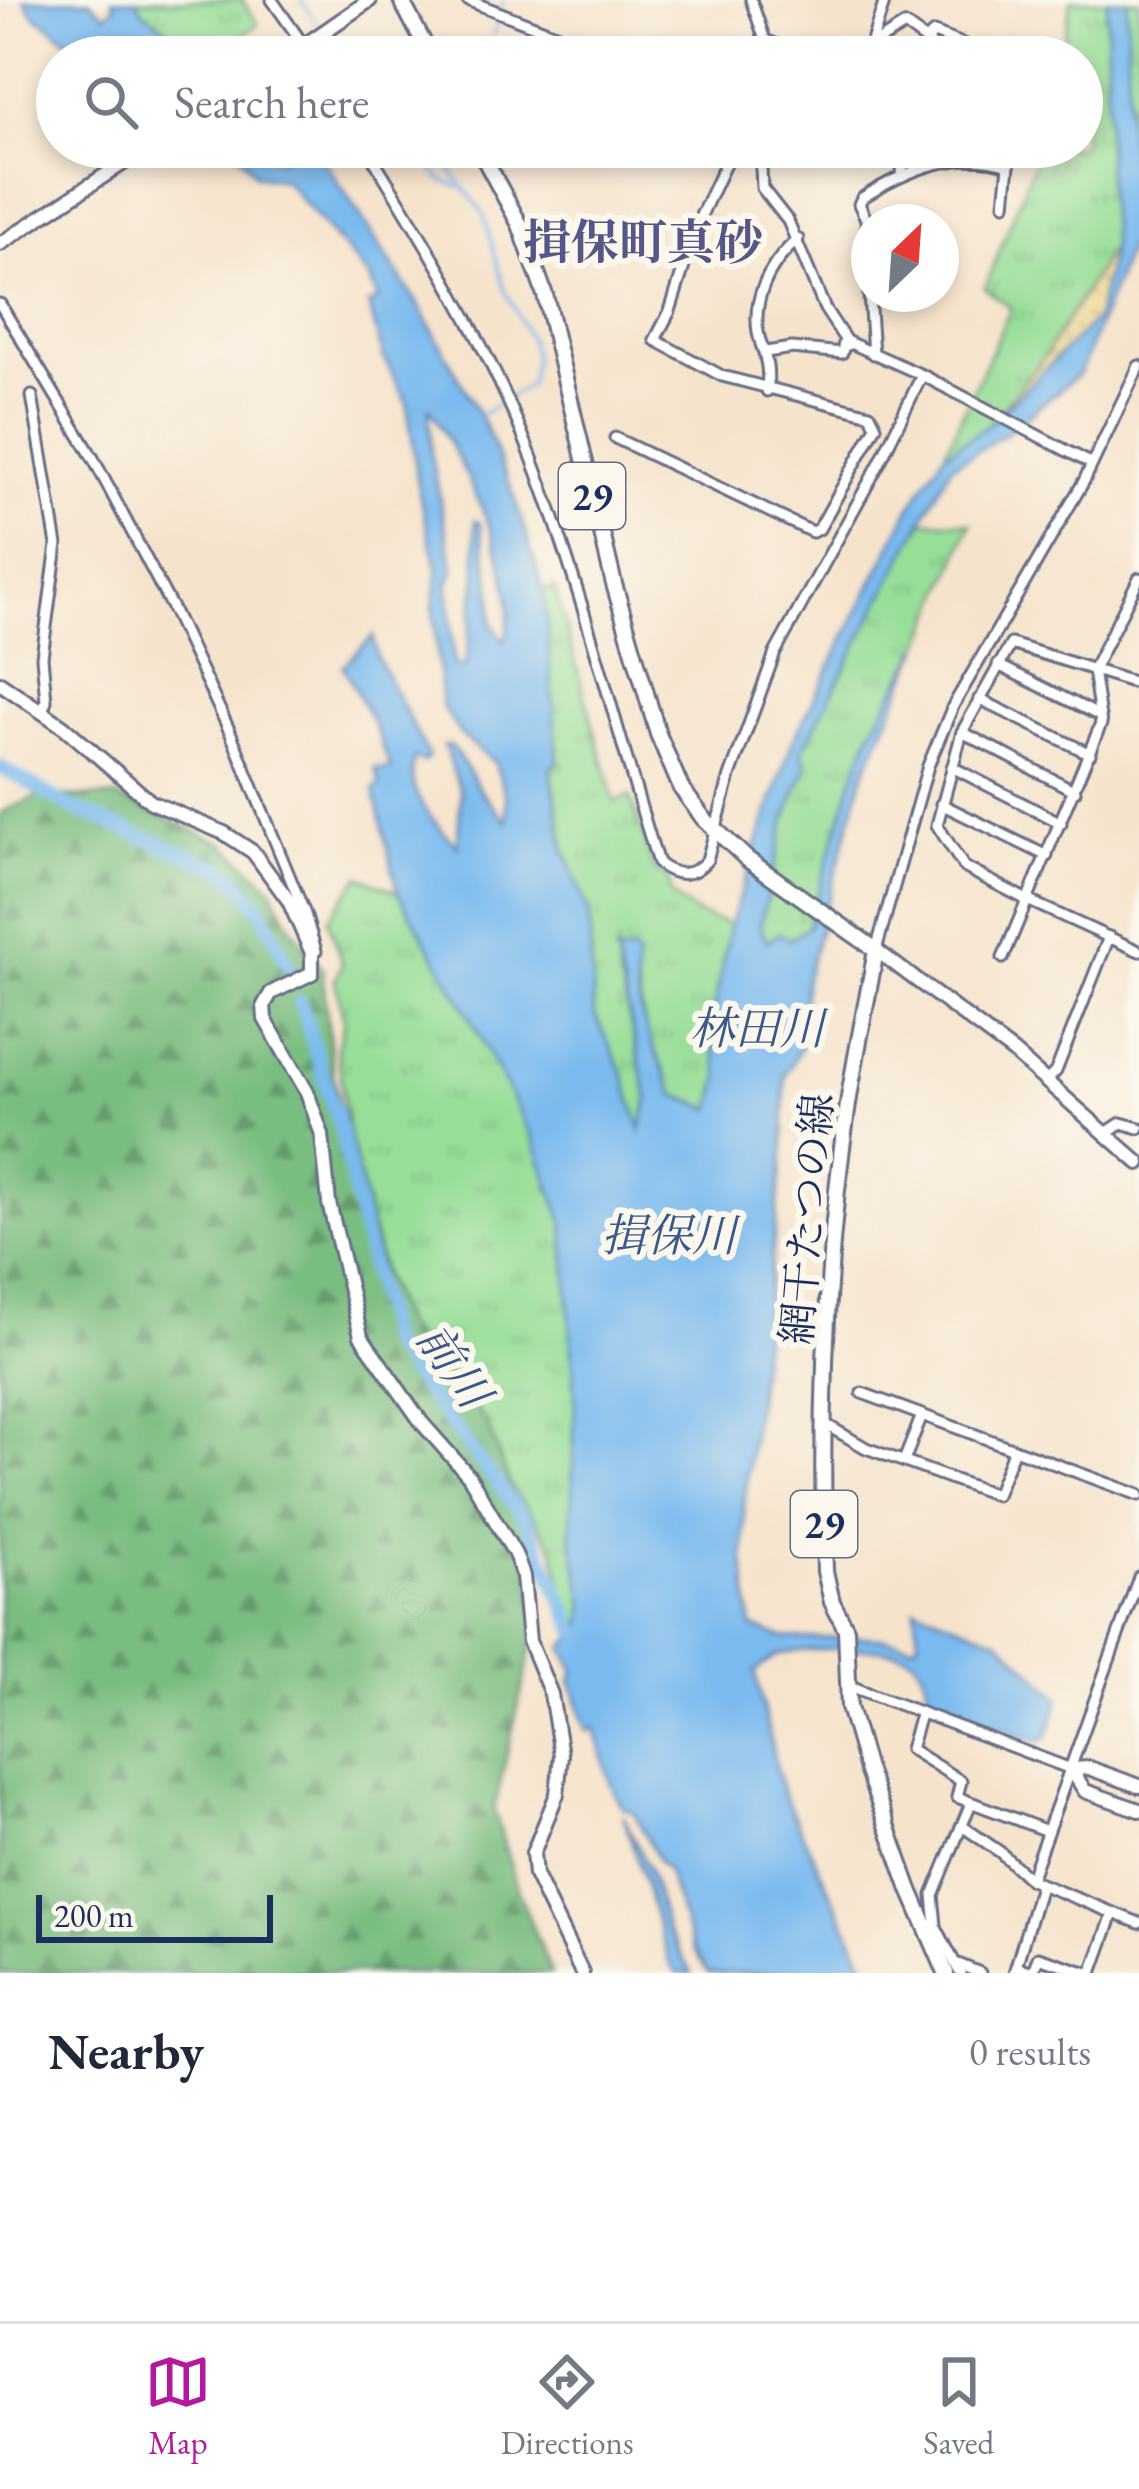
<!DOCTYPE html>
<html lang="en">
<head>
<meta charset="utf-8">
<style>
  :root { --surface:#fff; --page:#f2f2f3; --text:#1f2937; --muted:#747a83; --line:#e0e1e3; --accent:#b5179e }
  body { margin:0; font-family:"EB Garamond","Noto Serif JP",serif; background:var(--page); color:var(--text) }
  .compass { position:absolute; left:851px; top:204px; width:108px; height:108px; border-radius:50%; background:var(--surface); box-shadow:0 6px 18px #0003; rotate:25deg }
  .scale { position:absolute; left:36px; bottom:30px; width:237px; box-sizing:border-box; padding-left:12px; border:6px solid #1b2f5e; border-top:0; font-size:33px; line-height:42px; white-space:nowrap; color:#1b2f5e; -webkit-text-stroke:9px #fbf7ec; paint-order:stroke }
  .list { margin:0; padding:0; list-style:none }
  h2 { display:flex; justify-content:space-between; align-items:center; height:156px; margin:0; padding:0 48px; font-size:51px }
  h2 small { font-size:39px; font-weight:400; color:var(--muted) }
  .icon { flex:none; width:66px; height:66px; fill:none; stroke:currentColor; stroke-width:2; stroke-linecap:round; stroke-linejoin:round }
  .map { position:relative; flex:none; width:1139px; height:1973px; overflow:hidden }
  .search { position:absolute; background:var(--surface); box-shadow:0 6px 18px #0003; left:36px; right:36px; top:36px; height:132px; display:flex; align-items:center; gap:30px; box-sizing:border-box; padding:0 42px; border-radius:66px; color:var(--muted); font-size:45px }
  .sheet { height:348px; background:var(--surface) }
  nav { display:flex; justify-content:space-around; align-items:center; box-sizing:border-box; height:168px; border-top:3px solid var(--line); background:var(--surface); font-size:33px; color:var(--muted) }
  nav a { display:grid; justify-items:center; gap:6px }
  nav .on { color:var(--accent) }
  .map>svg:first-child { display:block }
  .grass { fill:url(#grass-tufts); stroke:#5a867b; stroke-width:3 }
  .forest { fill:url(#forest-firs); stroke:#4a766f; stroke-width:3 }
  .sand { fill:url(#sand-dots); stroke:#84847e; stroke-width:3 }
  .water { fill:#7abaee; stroke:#4a74a6; stroke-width:3; fill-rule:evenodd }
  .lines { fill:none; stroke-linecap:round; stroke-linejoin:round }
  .stream { stroke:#7abaee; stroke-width:3 }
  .river { stroke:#7abaee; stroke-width:14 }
  .street-casing { stroke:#686e84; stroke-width:15 }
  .secondary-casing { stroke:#686e84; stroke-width:18 }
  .primary-casing { stroke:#686e84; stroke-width:20 }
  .street { stroke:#fff; stroke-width:9 }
  .secondary { stroke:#fff; stroke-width:12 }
  .primary { stroke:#fff; stroke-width:14 }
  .secondary-bridge-casing { stroke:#686e84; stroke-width:18; stroke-linecap:butt }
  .secondary-bridge { stroke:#fff; stroke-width:12 }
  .labels { text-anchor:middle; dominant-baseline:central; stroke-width:12; stroke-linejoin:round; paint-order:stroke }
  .shield { fill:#fbf7ec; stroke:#5e6b89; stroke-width:3 }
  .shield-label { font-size:39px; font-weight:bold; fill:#1b2f5e }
  .street-label { font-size:42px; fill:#1b2f5e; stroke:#fbf7ec }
  .water-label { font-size:45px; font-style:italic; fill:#385989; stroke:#fbf7ec }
  .quarter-label { font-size:48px; font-weight:bold; fill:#545788; stroke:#fbf7ec }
</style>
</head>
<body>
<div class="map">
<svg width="1139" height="1973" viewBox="0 0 1139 1973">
  <defs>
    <pattern id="grass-tufts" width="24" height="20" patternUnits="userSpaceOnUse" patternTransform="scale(3)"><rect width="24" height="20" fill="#98de98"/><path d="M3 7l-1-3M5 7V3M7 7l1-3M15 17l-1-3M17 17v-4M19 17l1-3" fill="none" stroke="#82bf85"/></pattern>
    <pattern id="forest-firs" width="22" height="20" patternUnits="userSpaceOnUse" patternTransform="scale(3)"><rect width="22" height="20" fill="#7abd80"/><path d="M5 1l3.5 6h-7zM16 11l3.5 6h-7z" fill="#639a6c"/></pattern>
    <pattern id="sand-dots" width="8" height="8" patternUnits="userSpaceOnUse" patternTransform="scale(3)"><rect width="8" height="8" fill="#eeda9e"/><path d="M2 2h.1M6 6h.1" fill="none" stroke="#ccbb8a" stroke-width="1.8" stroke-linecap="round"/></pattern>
  </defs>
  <rect width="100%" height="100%" fill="#fbf7ec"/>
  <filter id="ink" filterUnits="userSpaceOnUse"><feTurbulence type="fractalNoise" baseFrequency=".00833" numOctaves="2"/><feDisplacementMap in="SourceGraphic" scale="24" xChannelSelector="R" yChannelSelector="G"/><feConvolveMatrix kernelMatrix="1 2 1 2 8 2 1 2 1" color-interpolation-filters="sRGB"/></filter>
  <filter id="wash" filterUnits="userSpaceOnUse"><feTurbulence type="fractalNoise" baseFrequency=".004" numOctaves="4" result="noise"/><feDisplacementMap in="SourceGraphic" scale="48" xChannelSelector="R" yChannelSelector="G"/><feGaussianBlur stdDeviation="2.7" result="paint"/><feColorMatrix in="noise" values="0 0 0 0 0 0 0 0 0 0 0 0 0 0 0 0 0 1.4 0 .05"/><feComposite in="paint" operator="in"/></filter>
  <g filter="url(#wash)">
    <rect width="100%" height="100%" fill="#f6e3cc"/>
    <g class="grass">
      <polygon points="137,0 242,0 258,24 216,57 205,57 142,11"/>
      <polygon points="1071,0 1107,0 1107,190 1112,248 1042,360 988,425 944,454 1011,308 985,288 1040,147 1082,147 1082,57 1061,57"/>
      <polygon points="1127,0 1139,0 1139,226 1128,118"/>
      <polygon points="921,521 971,523 922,644 872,730 851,784 808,927 788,940 766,942 760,926 786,818 806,768 801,751"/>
      <polygon points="554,587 615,802 630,796 655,872 667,875 672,896 696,914 730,924 710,1031 720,1076 713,1109 675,1095 646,1030 634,972 618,971 648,1099 640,1132 624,1075 594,1013 589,913 565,851 550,766 558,764 544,591"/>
      <polygon points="360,876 398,892 464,1006 533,1138 564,1225 575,1397 571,1535 585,1605 581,1630 573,1632 554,1549 531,1513 458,1423 391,1305 347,1125 337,1048 344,1021 335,980 342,964 328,919"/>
    </g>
    <polygon class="forest" points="38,796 116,797 224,843 271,887 290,925 322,968 333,1075 376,1257 404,1326 486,1422 525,1524 536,1629 494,1810 518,1891 551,1973 0,1973 0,813"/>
    <polygon class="sand" points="1112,248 1096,319 988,425 1042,360"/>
    <g class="water">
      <polygon points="24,0 90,0 105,15 115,6 112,0 137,0 142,11 205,57 91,57 33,14"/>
      <path d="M1107,0H1127L1128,118L1137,225L1080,373L1004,435L951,466L802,751L807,767L786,818L760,926L767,941L780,933L789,940L808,927L851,784L872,730L922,644L863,776L805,981L803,1043L785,1076L784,1150L744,1505V1560L752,1628C766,1629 776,1638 788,1638C830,1640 872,1631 913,1645L918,1641L915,1607L999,1639L1060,1698L1047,1738L1038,1742L931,1702C927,1688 925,1667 913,1658C893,1644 802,1647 779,1655C771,1658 762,1667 755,1672L782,1791L869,1973H708L692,1947L666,1869L659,1863L634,1813L622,1807L610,1783L595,1728L587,1731L571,1680L575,1671L563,1648L581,1630L585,1605L571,1535L575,1397L564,1225L533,1138L464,1006L398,892L374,790L380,784L375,769H391L375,727L343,666L373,636L377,657L429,757L423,762L414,758C405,796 433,820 457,846L461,793L444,746H452L484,796L507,821L506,798L495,763L460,734L442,707L433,606L438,571L419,493L407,402L384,358L368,304L378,300L370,279L284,180L256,175L234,147H275L269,152L278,160L283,158L278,147H315L421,309L484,424L513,493L544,591L558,763L550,767L565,851L589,913L594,1013L624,1075L641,1130L648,1099L615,949L620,955L631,951L638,957C628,1003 657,1054 675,1095L712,1109L720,1076L710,1031L730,924L792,743L912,504L944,454L988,425L1096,319L1112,248L1107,190ZM429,407C461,461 528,581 504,642L492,623V589L480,522L475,520L477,576L465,667L454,665L448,585L454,570L431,453Z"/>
      <polygon points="623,1815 649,1871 667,1930 692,1973 676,1973 670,1964"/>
    </g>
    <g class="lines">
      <g class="stream">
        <polyline points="301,0 320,28"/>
        <polyline points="325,36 339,57"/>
        <polyline points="488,57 503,0"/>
        <polyline points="411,147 442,180 459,187"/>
        <polyline points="466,148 451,171 483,212 505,290 530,340 534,357 530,384 478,417"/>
      </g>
      <g class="river">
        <path d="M0,767L70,807L225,870C259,895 271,930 289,967"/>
        <polyline points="300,1002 340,1128 389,1345 527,1522 577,1632 590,1641"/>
      </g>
    </g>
  </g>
  <g filter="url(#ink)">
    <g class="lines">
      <g class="street-casing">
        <g id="street">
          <polyline points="272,0 312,57"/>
          <polyline points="467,0 615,57"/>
          <polyline points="751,0 765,40 762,57"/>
          <polyline points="765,40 808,57"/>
          <polyline points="926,40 934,33 973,48 1012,57"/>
          <polyline points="871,46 905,25 931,44 928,57"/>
          <polyline points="867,57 885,0"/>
          <path d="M366,147C427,245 488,345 530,453C582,587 615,727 658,863C675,877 692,878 707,860L730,776L775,653L879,464L922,375"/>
          <polyline points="760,147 762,188 788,221 825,309 846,341 922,375 1092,464"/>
          <polyline points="1009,165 1016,147"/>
          <polyline points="902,173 904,147"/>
          <path d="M869,250L866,219L859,204L862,198C905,171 957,148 1009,165L1005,204"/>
          <polyline points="869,294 873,354"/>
          <polyline points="0,304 93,458 171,606 231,734 305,914 316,951 312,953"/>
          <polyline points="766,352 792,348 842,353 844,343 848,345"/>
          <path d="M767,391C769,371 767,361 761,344C748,304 768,265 798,239"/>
          <polyline points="32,396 57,545 42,657 46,701 42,711"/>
          <polyline points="615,438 812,532 819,529 876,426 870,414 722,376 655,340 670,311 698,222 733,147"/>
          <polyline points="998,665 1100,716"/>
          <polyline points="1139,684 1011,644 962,732 937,825 964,867 1025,899 1139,951"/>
          <polyline points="979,699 1090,754"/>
          <polyline points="962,732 1075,791"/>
          <polyline points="952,767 1061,823"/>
          <polyline points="941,804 1047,856"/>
          <polyline points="876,950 928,766 953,706 1084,481 1139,366"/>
          <polyline points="1003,958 1101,724 1093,670 1139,578"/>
          <polyline points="1047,1081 1056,1071 1109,937"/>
          <polyline points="1106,1133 1121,1123 1139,1128"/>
          <polyline points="862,1393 1139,1495"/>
          <polyline points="825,1424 866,1448 996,1495 1014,1449"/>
          <polyline points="904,1461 922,1415"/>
          <polyline points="1139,1577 1030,1880 1139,1923"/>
          <polyline points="847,1685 1071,1769"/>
          <polyline points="920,1715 910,1749 961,1781 957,1797 1047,1831"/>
          <polyline points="962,1826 1000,1852 1030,1880"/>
          <polyline points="935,1925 960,1973"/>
          <polyline points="936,1926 933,1895 971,1803"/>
          <polyline points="958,1964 980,1973"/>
          <polyline points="1016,1967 1033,1972 1038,1957 1088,1973"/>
          <polyline points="1014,1973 1040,1886"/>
          <polyline points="1092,1973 1113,1914"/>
        </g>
      </g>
      <g class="secondary-casing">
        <g id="secondary">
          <polyline points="312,40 370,0"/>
          <polyline points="0,244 148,147"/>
          <polyline points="0,683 64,727 151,802 224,833 253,852 289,901 312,953 312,973 271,993 264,1005 265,1019 307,1092 322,1135 329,1203 361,1336 422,1423 469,1476 515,1554 523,1576 529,1641 551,1694 561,1755 557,1794 533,1853 535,1875 582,1973"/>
          <polyline points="876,950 1013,1052 1139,1163"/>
          <polyline points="1139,1786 1089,1768 1071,1769 1085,1791 1139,1810"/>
        </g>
      </g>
      <g class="primary-casing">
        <g id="primary">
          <polyline points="401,0 431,57"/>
          <path d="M478,147L520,225L545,295L614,584L658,734L681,788L704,819L747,859L876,950C867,1001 856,1052 848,1104C825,1257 820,1417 825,1571L832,1602L846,1629L849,1707L866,1766L910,1890L946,1973"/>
        </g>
      </g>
      <use href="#street" class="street"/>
      <use href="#secondary" class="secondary"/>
      <use href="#primary" class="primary"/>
      <g class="secondary-bridge-casing">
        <polyline id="secondary-bridge" points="285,57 312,40"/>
      </g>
      <use href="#secondary-bridge" class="secondary-bridge"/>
    </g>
  </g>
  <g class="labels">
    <g class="shield">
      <rect x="559" y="463" width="66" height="66" rx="9"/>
      <rect x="791" y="1491" width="66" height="66" rx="9"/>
    </g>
    <g class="shield-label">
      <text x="592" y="496">29</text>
      <text x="824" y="1524">29</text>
    </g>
    <g class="street-label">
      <text transform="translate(807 1219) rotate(-85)">網干たつの線</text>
    </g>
    <g class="water-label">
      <text x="757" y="1028">林田川</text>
      <text x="669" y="1235">揖保川</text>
      <text transform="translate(454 1365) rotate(55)">前川</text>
    </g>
    <g class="quarter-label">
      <text x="643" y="242">揖保町真砂</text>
    </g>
  </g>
</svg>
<svg class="compass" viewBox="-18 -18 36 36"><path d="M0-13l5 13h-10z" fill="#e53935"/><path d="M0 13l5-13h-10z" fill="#747a83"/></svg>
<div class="scale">200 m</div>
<div class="search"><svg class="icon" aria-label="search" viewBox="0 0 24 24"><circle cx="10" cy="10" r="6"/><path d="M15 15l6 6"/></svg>Search here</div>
</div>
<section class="sheet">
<h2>Nearby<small>0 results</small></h2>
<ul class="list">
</ul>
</section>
<nav>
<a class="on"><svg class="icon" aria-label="map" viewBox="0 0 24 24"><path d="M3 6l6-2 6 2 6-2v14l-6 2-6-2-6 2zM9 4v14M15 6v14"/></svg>Map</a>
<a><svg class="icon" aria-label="directions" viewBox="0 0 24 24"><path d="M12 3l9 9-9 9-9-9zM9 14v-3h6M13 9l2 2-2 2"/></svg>Directions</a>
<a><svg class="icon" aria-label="saved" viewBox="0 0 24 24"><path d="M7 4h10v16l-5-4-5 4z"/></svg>Saved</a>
</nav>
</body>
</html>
